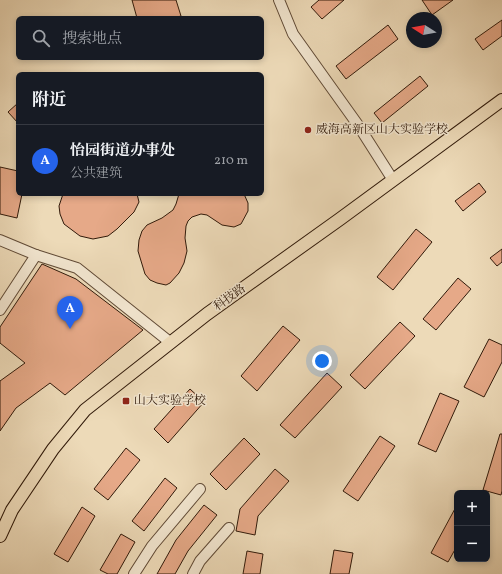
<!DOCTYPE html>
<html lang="zh">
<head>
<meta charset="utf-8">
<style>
  :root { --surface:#171b24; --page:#242831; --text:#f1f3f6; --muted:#9ea1a6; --line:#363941; --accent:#2563eb }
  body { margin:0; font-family:Vollkorn,"Noto Serif SC",serif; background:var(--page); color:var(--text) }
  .controls { position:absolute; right:12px; bottom:12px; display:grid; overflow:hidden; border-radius:6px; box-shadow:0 2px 6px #0003 }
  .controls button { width:36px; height:36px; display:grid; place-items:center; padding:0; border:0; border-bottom:1px solid var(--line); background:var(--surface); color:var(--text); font:20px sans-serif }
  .compass { position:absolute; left:406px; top:12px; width:36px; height:36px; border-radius:50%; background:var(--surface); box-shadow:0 2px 6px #0003; rotate:281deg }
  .you { position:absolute; left:322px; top:361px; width:14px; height:14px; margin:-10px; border:3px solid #fff; border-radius:50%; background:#1a73e8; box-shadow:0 0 0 6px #1a73e833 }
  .badge { display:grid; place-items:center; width:26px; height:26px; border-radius:50%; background:var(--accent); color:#fff; font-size:13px; font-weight:700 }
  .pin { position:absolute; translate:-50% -33px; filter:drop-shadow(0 1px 2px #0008) }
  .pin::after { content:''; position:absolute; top:21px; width:14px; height:12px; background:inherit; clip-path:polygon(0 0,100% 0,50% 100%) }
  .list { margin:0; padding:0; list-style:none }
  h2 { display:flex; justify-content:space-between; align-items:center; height:52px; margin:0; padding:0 16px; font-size:17px }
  h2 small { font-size:13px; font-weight:400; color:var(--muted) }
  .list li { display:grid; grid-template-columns:26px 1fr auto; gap:12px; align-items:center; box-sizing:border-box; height:72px; padding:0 16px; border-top:1px solid var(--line) }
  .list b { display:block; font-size:15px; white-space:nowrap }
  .list p { margin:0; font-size:13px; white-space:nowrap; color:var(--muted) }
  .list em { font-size:13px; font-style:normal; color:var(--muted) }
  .icon { flex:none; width:22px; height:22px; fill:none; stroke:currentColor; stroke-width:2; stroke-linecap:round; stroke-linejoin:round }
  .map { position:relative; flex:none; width:502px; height:574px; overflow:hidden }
  .search { position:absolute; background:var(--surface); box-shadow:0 2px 6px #0003; left:16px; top:16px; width:248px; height:44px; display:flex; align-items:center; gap:10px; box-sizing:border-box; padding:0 14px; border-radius:6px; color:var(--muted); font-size:15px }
  .panel { position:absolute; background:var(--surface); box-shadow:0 2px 6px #0003; left:16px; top:72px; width:248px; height:124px; border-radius:6px }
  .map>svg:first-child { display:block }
  .building { fill:#e6a988; stroke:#311a0a }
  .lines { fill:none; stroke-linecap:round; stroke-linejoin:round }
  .minor-casing { stroke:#604a36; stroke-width:12 }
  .major-casing { stroke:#311a0a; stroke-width:14 }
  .minor { stroke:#f3e7d1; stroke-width:10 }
  .major { stroke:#eddab8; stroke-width:12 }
  .poi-dot { fill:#8f2418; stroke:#f3e7d1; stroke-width:1.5 }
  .labels { text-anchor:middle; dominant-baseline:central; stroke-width:3; stroke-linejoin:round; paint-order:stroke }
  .poi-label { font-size:12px; fill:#311a0a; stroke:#f3e7d1; text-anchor:start }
  .street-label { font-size:12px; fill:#311a0a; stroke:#f3e7d1 }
</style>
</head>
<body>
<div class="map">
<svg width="502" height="574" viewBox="0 0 502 574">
  <rect width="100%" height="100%" fill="#eddab8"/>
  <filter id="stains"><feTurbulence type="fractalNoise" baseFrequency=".005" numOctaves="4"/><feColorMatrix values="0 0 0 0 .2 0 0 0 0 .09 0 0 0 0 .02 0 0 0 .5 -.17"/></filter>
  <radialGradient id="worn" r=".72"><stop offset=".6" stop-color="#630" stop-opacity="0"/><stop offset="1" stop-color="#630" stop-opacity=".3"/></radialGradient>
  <g class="building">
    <polygon points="132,0 176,0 181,16 174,18 137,18"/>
    <polygon points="319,0 344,0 322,19 311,7"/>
    <polygon points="422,0 453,0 432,15"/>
    <polygon points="502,20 502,36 483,50 475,39"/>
    <polygon points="388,25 398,39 346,79 336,66"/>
    <polygon points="420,76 428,86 382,123 374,113"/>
    <polygon points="18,103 18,123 8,112"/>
    <polygon points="0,167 18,171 18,194 22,194 17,218 0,214"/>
    <polygon points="479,183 486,192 463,211 455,201"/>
    <polygon points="63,194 137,194 139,202 134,212 117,229 108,236 93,239 80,236 64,224 60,214 59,206"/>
    <polygon points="179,194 244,194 248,203 248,211 241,224 234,227 222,225 207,215 201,214 192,217 188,221 186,226 185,238 187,251 184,263 179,273 170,283 166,285 157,283 150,280 145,274 138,251 139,240 142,231 147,225 162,218 173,210 176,204"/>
    <polygon points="416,229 432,242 393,290 377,277"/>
    <polygon points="502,249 502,262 497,266 490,258"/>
    <polygon points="42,264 76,279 143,330 65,395 50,383 16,408 0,431 0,381 25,363 0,343 0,327"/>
    <polygon points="458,278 471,289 436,330 423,319"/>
    <polygon points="400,322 415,336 365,389 350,375"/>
    <polygon points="283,326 300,340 257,391 241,376"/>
    <polygon points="489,339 502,345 502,362 484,397 464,387"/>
    <polygon points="327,373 342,387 295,438 280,425"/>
    <polygon points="190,389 204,402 168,443 154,429"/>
    <polygon points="440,393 459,401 436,452 418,444"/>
    <polygon points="500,434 502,434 502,491 501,495 483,490"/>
    <polygon points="380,436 395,446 358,501 343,491"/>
    <polygon points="244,438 260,454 226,490 210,474"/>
    <polygon points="126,448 140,460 108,500 94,489"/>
    <polygon points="275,469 289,481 258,516 255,535 236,531 240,509"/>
    <polygon points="165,478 177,488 144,531 132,521"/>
    <polygon points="204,505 217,515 188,551 175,574 157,574 176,540"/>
    <polygon points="457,505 457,546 448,562 431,553"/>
    <polygon points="82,507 95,516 68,562 54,554"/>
    <polygon points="121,534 135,542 117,574 108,574 100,570"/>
    <polygon points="334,550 353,553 349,574 330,574"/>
    <polygon points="247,551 263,554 260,574 243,574"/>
  </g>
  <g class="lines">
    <g class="minor-casing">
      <g id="minor">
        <polyline points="279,0 293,34 358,125 393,180"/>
        <polyline points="0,240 36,255 77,268 171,343"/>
        <polyline points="0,310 36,255"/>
        <polyline points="134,574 152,546 200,489"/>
        <polyline points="193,574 200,561 229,528"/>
      </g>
    </g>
    <g class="major-casing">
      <polyline id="major" points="0,536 12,510 53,449 85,410 207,314 340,219 502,100"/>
    </g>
    <use href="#minor" class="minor"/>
    <use href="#major" class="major"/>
  </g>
  <g class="poi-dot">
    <circle cx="308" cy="130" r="4"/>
    <rect x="122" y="397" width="8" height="8" rx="2"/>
  </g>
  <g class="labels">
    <g class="poi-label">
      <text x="316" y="130">威海高新区山大实验学校</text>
      <text x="134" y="401">山大实验学校</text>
    </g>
    <g class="street-label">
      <text transform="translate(230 298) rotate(-36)">科技路</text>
    </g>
  </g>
  <rect width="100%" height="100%" filter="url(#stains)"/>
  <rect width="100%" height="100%" fill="url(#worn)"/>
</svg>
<div class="controls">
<button>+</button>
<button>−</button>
</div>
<svg class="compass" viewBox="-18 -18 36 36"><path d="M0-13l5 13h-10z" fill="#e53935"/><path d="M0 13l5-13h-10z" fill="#9ea1a6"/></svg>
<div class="you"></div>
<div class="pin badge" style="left:70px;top:329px">A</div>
<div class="search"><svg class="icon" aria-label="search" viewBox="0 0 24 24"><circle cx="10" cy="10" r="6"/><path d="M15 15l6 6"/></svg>搜索地点</div>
<section class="panel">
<h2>附近<small></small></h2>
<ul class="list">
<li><span class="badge">A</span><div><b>怡园街道办事处</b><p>公共建筑</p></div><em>210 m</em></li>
</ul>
</section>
</div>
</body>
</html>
